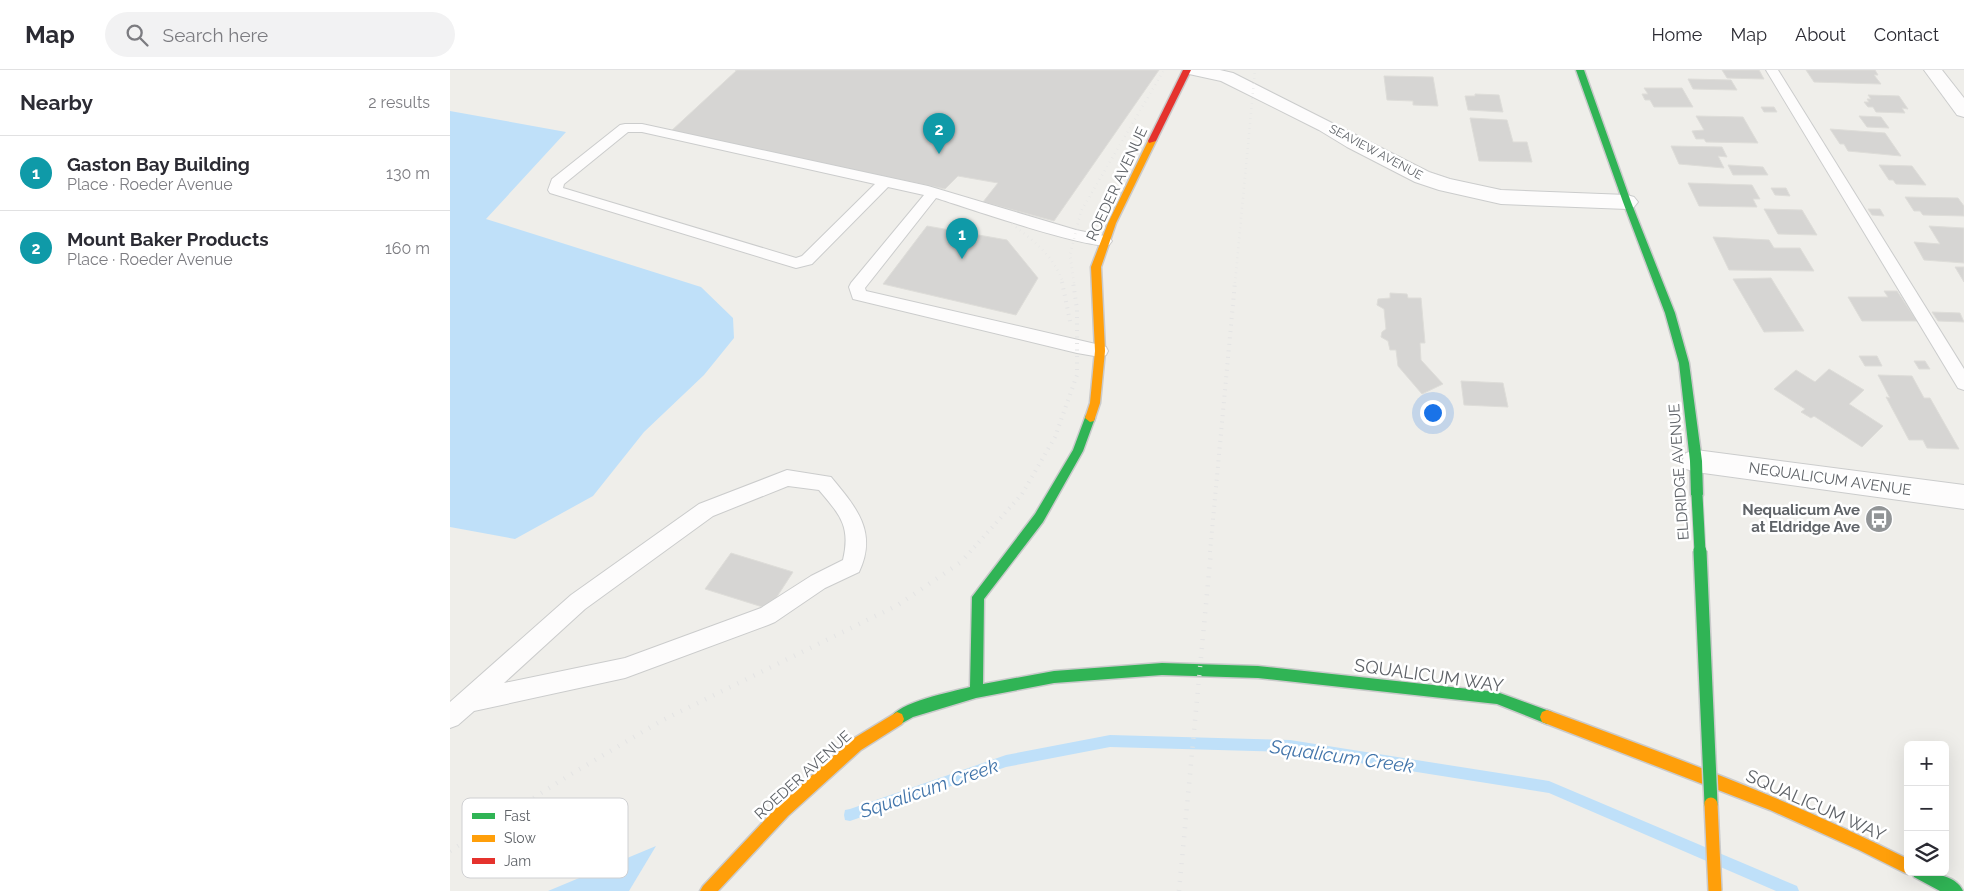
<!DOCTYPE html>
<html lang="en">
<head>
<meta charset="utf-8">
<style>
  :root { --surface:#fff; --page:#f2f2f3; --text:#2b2b33; --muted:#7c7c81; --line:#e1e1e2; --accent:#b45309 }
  body { margin:0; font-family:Raleway,sans-serif; background:var(--page); color:var(--text) }
  .controls { position:absolute; right:15px; bottom:15px; display:grid; overflow:hidden; border-radius:8px; box-shadow:0 5px 20px #0002 }
  .controls button { width:45px; height:45px; display:grid; place-items:center; padding:0; border:0; border-bottom:1px solid var(--line); background:var(--surface); color:var(--text); font:25px sans-serif }
  .you { position:absolute; left:982px; top:342px; width:18px; height:18px; margin:-12px; border:4px solid #fff; border-radius:50%; background:#1a73e8; box-shadow:0 0 0 8px #1a73e833 }
  .badge { display:grid; place-items:center; width:32px; height:32px; border-radius:50%; background:var(--accent); color:#fff; font-size:16px; font-weight:700 }
  .pin { position:absolute; translate:-50% -41px; filter:drop-shadow(0 1px 2px #0008) }
  .pin::after { content:''; position:absolute; top:26px; width:18px; height:15px; background:inherit; clip-path:polygon(0 0,100% 0,50% 100%) }
  .list { margin:0; padding:0; list-style:none }
  h2 { display:flex; justify-content:space-between; align-items:center; height:65px; margin:0; padding:0 20px; font-size:21px }
  h2 small { font-size:16px; font-weight:400; color:var(--muted) }
  .list li { display:grid; grid-template-columns:32px 1fr auto; gap:15px; align-items:center; box-sizing:border-box; height:75px; padding:0 20px; border-top:1px solid var(--line) }
  .list b { display:block; font-size:19px; white-space:nowrap }
  .list p { margin:0; font-size:16px; white-space:nowrap; color:var(--muted) }
  .list em { font-size:16px; font-style:normal; color:var(--muted) }
  .icon { flex:none; width:28px; height:28px; fill:none; stroke:currentColor; stroke-width:2; stroke-linecap:round; stroke-linejoin:round }
  .map { position:relative; flex:none; width:1514px; height:821px; overflow:hidden }
  header { display:flex; align-items:center; gap:30px; box-sizing:border-box; height:70px; padding:0 25px; background:var(--surface); border-bottom:1px solid var(--line) }
  header strong { font-size:24px }
  nav { display:flex; gap:28px; margin-inline-start:auto; font-size:18px }
  .search { width:350px; height:45px; background:var(--page); display:flex; align-items:center; gap:12px; box-sizing:border-box; padding:0 18px; border-radius:28px; color:var(--muted); font-size:19px }
  main { display:flex }
  aside { flex:1; background:var(--surface) }
  .map>svg:first-child { display:block }
  .water { fill:#bfe0f9 }
  .lines { fill:none; stroke-linecap:round; stroke-linejoin:round }
  .stream { fill:#bfe0f9; fill-rule:evenodd }
  .building { fill:#d6d5d3; stroke:#deddd9 }
  .lane-casing { stroke:#cbcccc; stroke-width:2 }
  .street-casing { stroke:#cbcccc; stroke-width:2 }
  .fast-casing { stroke:#cacacb; stroke-width:3 }
  .slow-casing { stroke:#cacacb; stroke-width:3 }
  .jam-casing { stroke:#cacacb; stroke-width:3 }
  .lane { fill:#fdfcfc; fill-rule:evenodd }
  .street { fill:#fdfcfc; fill-rule:evenodd }
  .fast { fill:#30b455; fill-rule:evenodd }
  .slow { fill:#ff9f0a; fill-rule:evenodd }
  .jam { fill:#e5322d; fill-rule:evenodd }
  .rail-far2 { stroke:#e4e4e4; stroke-width:2.5; stroke-dasharray:0.5 4.5; stroke-linecap:butt }
  .rail-far1 { stroke:#e4e4e4; stroke-width:4; stroke-dasharray:1 5.5; stroke-linecap:butt }
  .rail { stroke:#e4e4e4; stroke-width:4.5; stroke-dasharray:1 8; stroke-linecap:butt }
  .fast-bridge-far1-casing { stroke:#cacacb; stroke-width:13; stroke-linecap:butt }
  .fast-bridge-casing { stroke:#cacacb; stroke-width:16; stroke-linecap:butt }
  .slow-bridge-casing { stroke:#cacacb; stroke-width:16; stroke-linecap:butt }
  .fast-bridge-far1 { stroke:#30b455; stroke-width:11 }
  .fast-bridge { stroke:#30b455; stroke-width:13 }
  .slow-bridge { stroke:#ff9f0a; stroke-width:13 }
  .labels { text-anchor:middle; dominant-baseline:central; stroke-width:5; stroke-linejoin:round; paint-order:stroke }
  .far-street-label { font-size:12px; fill:#5f6368; stroke:#fff }
  .street-label { font-size:15px; fill:#5f6368; stroke:#fff }
  .poi-label { font-size:15px; font-weight:bold; fill:#5f6368; stroke:#fff; text-anchor:end }
  .near-street-label { font-size:18px; fill:#5f6368; stroke:#fff }
  .near-water-label { font-size:19px; font-style:italic; fill:#4174aa; stroke:#fff }
  .key { fill:#fff; stroke:#cfd0d2; stroke-width:1 }
  .key-label { font-size:14px; fill:#5f6368 }
</style>
</head>
<body>
<header>
<strong>Map</strong>
<div class="search"><svg class="icon" aria-label="search" viewBox="0 0 24 24"><circle cx="10" cy="10" r="6"/><path d="M15 15l6 6"/></svg>Search here</div>
<nav><a>Home</a><a>Map</a><a>About</a><a>Contact</a></nav>
</header>
<main>
<aside>
<h2>Nearby<small>2 results</small></h2>
<ul class="list">
<li><span class="badge" style="background:#0f9aa8">1</span><div><b>Gaston Bay Building</b><p>Place · Roeder Avenue</p></div><em>130 m</em></li>
<li><span class="badge" style="background:#0f9aa8">2</span><div><b>Mount Baker Products</b><p>Place · Roeder Avenue</p></div><em>160 m</em></li>
</ul>
</aside>
<div class="map">
<svg width="1514" height="821" viewBox="0 0 1514 821">
  <rect width="100%" height="100%" fill="#efeeea"/>
  <g class="water">
    <polygon points="0,41 116,62 36,149 251,217 283,248 284,268 254,305 194,362 143,426 65,469 0,457"/>
    <polygon points="206,776 179,821 98,821"/>
  </g>
  <g class="lines">
    <polygon class="stream" points="660,665 840,670 1099,711 1347,816 1349,821 1326,821 1099,723 840,682 660,677 556,697 400,751 395,750 394,745 395,740 400,739 556,685"/>
  </g>
  <g class="building">
    <polygon points="285,0 709,0 604,151 533,132 548,113 508,106 495,119 220,62 287,0"/>
    <polygon points="1272,0 1309,0 1314,9 1277,8"/>
    <polygon points="1356,0 1425,0 1428,5 1424,5 1431,14 1364,12"/>
    <polygon points="934,6 983,7 988,36 963,35 963,31 937,30"/>
    <polygon points="1238,9 1281,10 1287,20 1243,19"/>
    <polygon points="1194,18 1232,18 1243,37 1204,37 1200,30 1195,30 1192,24 1198,24"/>
    <polygon points="1025,24 1049,25 1053,42 1018,40 1015,26 1025,26"/>
    <polygon points="1418,25 1449,26 1458,39 1452,38 1455,43 1426,42 1423,37 1418,37 1414,32 1419,32 1417,29 1421,29"/>
    <polygon points="1311,37 1324,37 1327,42 1314,42"/>
    <polygon points="1246,46 1293,47 1308,73 1256,72 1254,69 1246,69 1242,61 1254,60"/>
    <polygon points="1409,46 1431,47 1439,58 1417,57"/>
    <polygon points="1020,48 1057,50 1063,72 1077,72 1082,92 1029,91"/>
    <polygon points="1380,59 1435,63 1451,86 1398,81 1394,74 1390,74"/>
    <polygon points="1221,76 1272,77 1277,87 1268,86 1274,98 1229,94"/>
    <polygon points="1278,95 1313,97 1318,105 1283,105"/>
    <polygon points="1429,95 1462,96 1476,115 1446,114 1443,110 1439,110"/>
    <polygon points="1238,113 1302,115 1310,129 1303,129 1307,137 1249,136"/>
    <polygon points="1321,118 1336,118 1340,126 1325,125"/>
    <polygon points="1455,127 1508,128 1514,136 1514,146 1473,145 1470,141 1464,141"/>
    <polygon points="1314,139 1352,140 1367,165 1328,164"/>
    <polygon points="1418,139 1430,139 1434,146 1422,145"/>
    <polygon points="477,156 557,170 588,208 566,245 433,214"/>
    <polygon points="1479,156 1514,158 1514,193 1474,190 1464,172 1490,174"/>
    <polygon points="1263,167 1319,170 1324,178 1350,178 1364,201 1279,200"/>
    <polygon points="1505,197 1514,197 1514,212"/>
    <polygon points="1321,208 1354,261 1314,262 1283,209"/>
    <polygon points="1434,221 1447,221 1467,251 1412,251 1398,227 1438,227"/>
    <polygon points="940,223 957,224 958,228 971,228 975,273 970,273 971,290 993,314 972,324 948,296 946,280 940,280 938,271 931,267 932,262 936,259 934,239 927,235 928,229 940,228"/>
    <polygon points="1482,242 1510,243 1514,252 1488,251"/>
    <polygon points="1409,286 1427,286 1432,296 1415,296"/>
    <polygon points="1464,291 1475,291 1480,299 1469,299"/>
    <polygon points="1379,299 1414,320 1399,334 1433,356 1412,377 1364,346 1361,348 1351,342 1355,339 1324,319 1346,300 1365,312"/>
    <polygon points="1428,305 1462,306 1474,328 1480,328 1509,379 1477,378 1473,370 1459,370 1436,327 1440,328"/>
    <polygon points="1011,311 1053,313 1058,337 1014,335"/>
    <polygon points="281,483 343,502 319,539 255,519"/>
  </g>
  <g class="lines">
    <g class="lane-casing">
      <g id="lane">
        <polygon points="1316,0 1328,0 1514,299 1514,320 1508,318"/>
        <path d="M175,54H192L478,116L626,160L659,167L662,171L659,175C639,180 515,137 486,128L415,218L416,221L650,275L656,277L658,281L656,285L650,287L627,283L403,229L399,217L401,213L474,125L438,117L362,194L346,198L100,123L98,120L102,109L170,55ZM178,62H192L425,114L352,186L346,188L113,118L114,114Z"/>
        <path d="M337,400L381,407C406,437 428,462 409,502L375,518L325,552L318,555L175,608L24,641L8,655L0,658V632L121,525L249,434ZM338,416L369,420C390,445 401,456 393,490L361,506L311,538L175,588L54,613L135,539L263,446Z"/>
      </g>
    </g>
    <g class="street-casing">
      <g id="street">
        <polygon points="736,0 770,0 783,3 979,102 1000,109 1051,120 1177,125 1184,127 1188,132 1184,137 1177,139 1051,134 989,120 965,112 897,77 869,60 771,11 739,4"/>
        <polygon points="1474,0 1492,0 1514,28 1514,47 1507,45"/>
        <polygon points="1246,380 1514,415 1514,439 1246,402 1236,399 1232,391 1236,383"/>
      </g>
    </g>
    <g class="fast-casing">
      <g id="fast">
        <polygon points="1126,0 1134,0 1181,132 1225,243 1239,293 1252,391 1253,425 1251,428 1243,428 1241,425 1240,391 1229,293 1215,243 1173,132"/>
        <path d="M640,344L645,348L633,381L593,452L534,529L533,614L604,601L712,593L808,596L1047,622L1102,642L1104,647L1102,652L1097,654L1047,634L808,608L712,605L604,613L526,628L463,647L447,656L442,654L440,649C447,632 502,622 520,617L522,527L585,444L623,380L636,345Z"/>
        <path d="M1462,802C1477,802 1506,804 1513,821H1490L1464,807Z"/>
      </g>
    </g>
    <g class="slow-casing">
      <g id="slow">
        <polygon points="699,69 706,71 666,153 651,197 655,281 650,333 644,351 640,352 635,348 640,333 645,281 641,197 658,153"/>
        <path d="M1097,640C1219,685 1341,730 1458,789V802H1463L1458,804L1453,802L1409,780L1320,740L1092,652L1090,647L1092,642Z"/>
        <polygon points="447,642 452,644 454,649 452,654 411,680 338,746 268,821 250,821 253,816 328,736 401,670"/>
      </g>
    </g>
    <g class="jam-casing">
      <polygon id="jam" points="733,0 741,0 706,71 699,73 698,71"/>
    </g>
    <use href="#lane" class="lane"/>
    <use href="#street" class="street"/>
    <use href="#fast" class="fast"/>
    <use href="#slow" class="slow"/>
    <use href="#jam" class="jam"/>
    <g class="rail-far2">
      <path d="M562,154C584,171 604,186 613,213"/>
      <polyline points="624,213 620,185 631,141 714,0"/>
      <polyline points="785,213 805,0"/>
    </g>
    <g class="rail-far1">
      <polyline points="612,212 621,256"/>
      <polyline points="520,482 572,424 605,367 627,305 627,239 623,212"/>
      <polyline points="760,482 785,212"/>
    </g>
    <g class="rail">
      <polyline points="0,781 118,706 211,651 448,535 511,492 521,481"/>
      <polyline points="729,821 761,481"/>
    </g>
    <g class="fast-bridge-far1-casing">
      <polyline id="fast-bridge-far1" points="1247,425 1250,482"/>
    </g>
    <g class="fast-bridge-casing">
      <polyline id="fast-bridge" points="1250,481 1261,734"/>
    </g>
    <g class="slow-bridge-casing">
      <polyline id="slow-bridge" points="1261,734 1265,821"/>
    </g>
    <use href="#fast-bridge-far1" class="fast-bridge-far1"/>
    <use href="#fast-bridge" class="fast-bridge"/>
    <use href="#slow-bridge" class="slow-bridge"/>
  </g>
  <defs>
    <g id="bus-disc" transform="scale(1.4375)"><circle r="9.5" fill="#919496" stroke="#fff"/><path d="M-5-6H5V4H4V6H2V4H-2V6H-4V4H-5ZM-3.5-4V0h7V-4ZM-3.5 1.2v1.5H-2V1.2ZM2 1.2v1.5H3.5V1.2Z" fill="#fff"/></g>
  </defs>
  <g fill-rule="evenodd">
    <use href="#bus-disc" x="1429" y="449"/>
  </g>
  <g class="labels">
    <g class="far-street-label">
      <text transform="translate(926 82) rotate(28)">SEAVIEW AVENUE</text>
    </g>
    <g class="street-label">
      <text transform="translate(667 114) rotate(-65)">ROEDER AVENUE</text>
      <text transform="translate(1229 402) rotate(-94)">ELDRIDGE AVENUE</text>
      <text transform="translate(1380 409) rotate(8)">NEQUALICUM AVENUE</text>
      <text transform="translate(353 705) rotate(-42)">ROEDER AVENUE</text>
    </g>
    <g class="poi-label">
      <text x="1410" y="440">Nequalicum Ave<tspan x="1410" dy="17">at Eldridge Ave</tspan></text>
    </g>
    <g class="near-street-label">
      <text transform="translate(979 605) rotate(8)">SQUALICUM WAY</text>
      <text transform="translate(1366 735) rotate(24)">SQUALICUM WAY</text>
    </g>
    <g class="near-water-label">
      <text transform="translate(892 686) rotate(8)">Squalicum Creek</text>
      <text transform="translate(479 718) rotate(-19)">Squalicum Creek</text>
    </g>
  </g>
  <rect x="12" y="728" width="166" height="80" rx="8" class="key"/>
  <rect x="22" y="743" width="23" height="6" fill="#30b455"/>
  <rect x="22" y="765" width="23" height="7" fill="#ff9f0a"/>
  <rect x="22" y="788" width="23" height="6" fill="#e5322d"/>
  <g class="key-label">
    <text x="54" y="751">Fast</text>
    <text x="54" y="773">Slow</text>
    <text x="54" y="796">Jam</text>
  </g>
</svg>
<div class="controls">
<button>+</button>
<button>−</button>
<button><svg class="icon" aria-label="layers" viewBox="0 0 24 24"><path d="M12 4l9 5-9 5-9-5zM3 14l9 5 9-5"/></svg></button>
</div>
<div class="you"></div>
<div class="pin badge" style="left:512px;top:189px;background:#0f9aa8">1</div>
<div class="pin badge" style="left:489px;top:84px;background:#0f9aa8">2</div>
</div>
</main>
</body>
</html>
